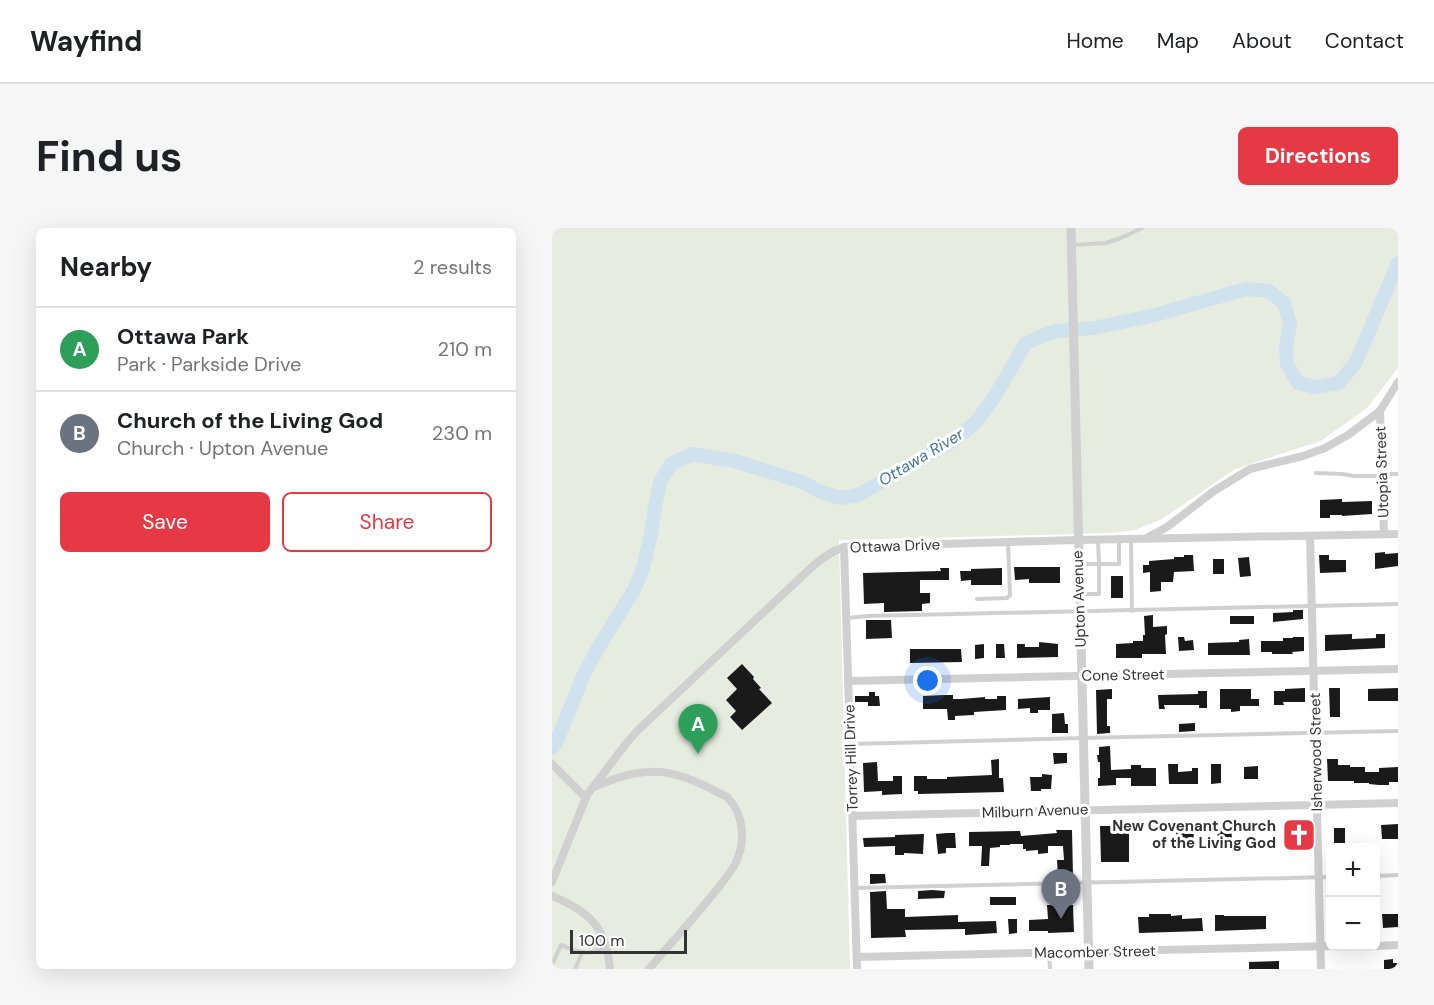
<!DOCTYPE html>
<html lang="en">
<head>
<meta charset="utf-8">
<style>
  :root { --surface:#fff; --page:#f6f6f6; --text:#202124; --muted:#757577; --line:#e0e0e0; --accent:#e63946 }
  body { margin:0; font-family:"DM Sans",sans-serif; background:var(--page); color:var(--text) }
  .controls { position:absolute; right:18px; bottom:18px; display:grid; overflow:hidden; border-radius:9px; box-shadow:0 6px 24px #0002 }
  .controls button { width:54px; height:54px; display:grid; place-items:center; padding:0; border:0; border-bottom:2px solid var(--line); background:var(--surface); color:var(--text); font:30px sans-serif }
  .scale { position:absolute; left:18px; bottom:15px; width:117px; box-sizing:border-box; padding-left:6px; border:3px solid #333; border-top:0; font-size:16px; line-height:21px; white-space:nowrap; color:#333; -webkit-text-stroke:4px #fff; paint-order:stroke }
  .you { position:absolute; left:376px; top:453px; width:21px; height:21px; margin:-15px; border:4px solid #fff; border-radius:50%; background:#1a73e8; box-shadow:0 0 0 9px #1a73e833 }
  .badge { display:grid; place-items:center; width:39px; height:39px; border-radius:50%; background:var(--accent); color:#fff; font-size:20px; font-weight:700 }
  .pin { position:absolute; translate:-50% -50px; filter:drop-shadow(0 2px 3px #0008) }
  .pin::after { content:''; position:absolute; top:32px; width:21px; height:18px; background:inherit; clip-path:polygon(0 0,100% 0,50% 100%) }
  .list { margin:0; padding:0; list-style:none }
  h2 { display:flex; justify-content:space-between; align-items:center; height:78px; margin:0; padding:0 24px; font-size:26px }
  h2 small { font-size:20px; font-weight:400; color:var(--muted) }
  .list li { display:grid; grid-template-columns:39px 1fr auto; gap:18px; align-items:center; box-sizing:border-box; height:84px; padding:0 24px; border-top:2px solid var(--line) }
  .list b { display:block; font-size:22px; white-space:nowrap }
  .list p { margin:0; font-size:20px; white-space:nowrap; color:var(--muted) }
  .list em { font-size:20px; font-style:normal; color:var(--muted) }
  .actions { display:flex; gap:12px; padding:18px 24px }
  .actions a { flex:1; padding:14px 0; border:2px solid var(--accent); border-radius:9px; text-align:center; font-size:21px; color:var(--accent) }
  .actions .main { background:var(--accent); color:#fff }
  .map { position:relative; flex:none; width:846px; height:741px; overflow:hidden; border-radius:9px }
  header { display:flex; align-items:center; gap:36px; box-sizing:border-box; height:84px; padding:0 30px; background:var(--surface); border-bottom:2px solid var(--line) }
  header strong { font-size:28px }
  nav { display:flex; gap:33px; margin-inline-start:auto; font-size:21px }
  .intro { display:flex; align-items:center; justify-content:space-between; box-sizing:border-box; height:144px; padding:0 36px }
  h1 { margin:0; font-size:42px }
  .button { padding:15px 27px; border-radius:9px; background:var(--accent); color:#fff; font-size:21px; font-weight:700 }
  main { display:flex; gap:36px; padding:0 36px }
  aside { flex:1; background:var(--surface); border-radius:9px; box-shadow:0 6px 24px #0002 }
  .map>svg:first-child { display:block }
  .green { fill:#e6ecdf }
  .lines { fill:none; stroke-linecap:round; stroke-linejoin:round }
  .river { stroke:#cfe2ee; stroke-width:14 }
  .building { fill:#1a1a1a }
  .service { stroke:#d0d0d0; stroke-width:4 }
  .minor { stroke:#d0d0d0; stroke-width:8 }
  .tertiary { stroke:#d0d0d0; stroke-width:9 }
  .labels { text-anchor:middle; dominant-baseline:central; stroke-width:6; stroke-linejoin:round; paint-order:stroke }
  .street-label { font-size:15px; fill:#333; stroke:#fff }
  .poi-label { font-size:15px; font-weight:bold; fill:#333; stroke:#fff; text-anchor:end }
  .water-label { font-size:16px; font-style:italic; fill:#3f7597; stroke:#fff }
</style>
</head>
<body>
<header>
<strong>Wayfind</strong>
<nav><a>Home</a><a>Map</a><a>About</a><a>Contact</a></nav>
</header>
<div class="intro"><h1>Find us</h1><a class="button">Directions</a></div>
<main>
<aside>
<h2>Nearby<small>2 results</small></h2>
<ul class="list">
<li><span class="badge" style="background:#2e9e5b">A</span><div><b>Ottawa Park</b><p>Park · Parkside Drive</p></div><em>210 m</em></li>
<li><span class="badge" style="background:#6b7280">B</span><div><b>Church of the Living God</b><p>Church · Upton Avenue</p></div><em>230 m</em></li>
</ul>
<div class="actions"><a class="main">Save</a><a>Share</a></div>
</aside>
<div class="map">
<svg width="846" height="741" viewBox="0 0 846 741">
  <rect width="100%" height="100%" fill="#fff"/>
  <polygon class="green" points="0,0 846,0 846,140 815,180 769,213 683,241 610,291 583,302 559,305 287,312 298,741 0,741"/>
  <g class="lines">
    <polyline class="river" points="0,520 4,515 32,446 46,420 82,362 91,340 99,306 103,279 108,254 119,236 140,226 183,233 250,254 269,264 289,270 306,267 403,212 424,194 443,168 473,116 492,107 505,103 542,100 603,87 694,61 717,63 732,75 738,96 734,119 735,136 746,155 764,159 787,155 804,134 846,35"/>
  </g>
  <g class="building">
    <polygon points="790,271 790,274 820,273 820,286 790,288 790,287 778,287 778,290 768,290 768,272"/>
    <polygon points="833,324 833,326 846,325 846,338 823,341 823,325"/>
    <polygon points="632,327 641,327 642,343 622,344 621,354 609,354 609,363 598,364 598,344 591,345 591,337 597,337 597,333 622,331 622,329 632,329"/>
    <polygon points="767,327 777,327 777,332 794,332 794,344 768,345"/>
    <polygon points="697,329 699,348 688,349 686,330"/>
    <rect x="661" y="331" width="11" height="15"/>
    <polygon points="462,339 508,339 508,355 477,355 477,351 463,352"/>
    <polygon points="388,340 397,340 397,352 368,352 368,365 378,365 378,375 370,376 370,383 332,384 332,375 312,376 311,345 389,343"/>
    <polygon points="450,340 450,357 419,357 419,352 409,353 408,343 419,343 419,341"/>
    <rect x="559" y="348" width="12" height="22"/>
    <polygon points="741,382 751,382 751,391 721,394 721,385 741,384"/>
    <polygon points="601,387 601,399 615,398 615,406 613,407 614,426 590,426 590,430 564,430 564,416 581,415 581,413 591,413 591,407 593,407 592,388"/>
    <rect x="678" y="388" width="24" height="8"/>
    <polygon points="314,392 339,392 340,410 314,411"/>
    <polygon points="800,406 800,411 824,410 824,406 833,406 833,420 773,423 773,407"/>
    <polygon points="626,409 632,409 633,413 641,412 642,422 627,423"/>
    <polygon points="741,409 752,409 752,423 740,424 741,426 720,426 720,424 709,424 709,413 731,413 731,410 741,410"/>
    <polygon points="697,411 698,427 656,427 656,415 687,414 687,412"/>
    <polygon points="487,414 506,416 506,429 465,430 465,416 473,416 473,419 487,419"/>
    <polygon points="432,416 432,430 423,431 423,417"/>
    <polygon points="444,416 452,416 453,430 444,430"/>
    <polygon points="358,421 409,421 410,434 358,435"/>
    <polygon points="190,436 202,449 201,451 209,460 207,461 220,475 190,502 178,489 184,483 174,472 185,461 175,450"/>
    <polygon points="753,460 753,474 731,474 732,477 722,477 722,463 733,463 733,461"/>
    <polygon points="777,460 788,460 788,489 778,489"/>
    <polygon points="846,460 846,473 816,473 816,461"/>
    <polygon points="560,461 560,471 555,471 555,498 558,498 558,505 545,506 544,462"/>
    <polygon points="668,461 699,461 699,471 707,471 707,478 688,478 688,483 679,484 679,481 668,481"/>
    <polygon points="646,463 655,463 655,480 647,480 647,477 612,477 613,481 607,481 606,467 646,466"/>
    <polygon points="317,464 323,464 323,468 327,468 328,478 316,478 316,474 303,474 303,468 317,468"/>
    <polygon points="392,467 401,467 401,471 409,471 433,469 433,471 445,471 445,468 454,468 454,482 422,484 422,487 403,488 403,492 396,492 395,481 371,481 371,468"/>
    <polygon points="498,469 498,482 486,482 486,485 478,485 478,480 466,481 466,471"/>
    <polygon points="512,485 513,496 516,496 516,505 500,505 500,486"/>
    <polygon points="643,495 643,503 627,504 627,496"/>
    <polygon points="558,518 559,542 579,541 579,537 589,537 589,540 604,540 604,558 579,558 579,550 564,550 564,557 546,558 546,550 548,550 548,534 546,534 545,527 547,527 547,519"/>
    <polygon points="501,525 515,525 515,535 502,536"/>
    <polygon points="447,531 447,550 451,550 452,564 366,566 366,563 362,563 362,548 375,548 375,551 395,551 395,549 440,547 439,532"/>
    <polygon points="775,531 786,531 786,537 798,537 798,539 813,539 813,544 827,544 827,540 846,539 846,554 837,554 837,557 827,557 817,556 817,555 802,555 802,553 776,553"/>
    <polygon points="325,534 326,553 341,553 341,548 350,548 350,566 330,567 330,563 312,564 311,535"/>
    <polygon points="616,536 626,536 626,544 640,543 640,540 646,540 646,556 617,556"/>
    <polygon points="659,536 669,536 669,555 659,556"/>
    <polygon points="706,538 706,551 692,551 692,539"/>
    <polygon points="490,546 500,547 499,561 489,561 489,563 479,563 478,549 490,549"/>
    <polygon points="846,596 846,611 830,611 829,597"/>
    <polygon points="548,598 577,598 577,634 549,634"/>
    <polygon points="741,598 753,598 753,615 742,616"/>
    <polygon points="679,599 680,611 666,612 665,600"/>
    <rect x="782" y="600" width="11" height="16"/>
    <polygon points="624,601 641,601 642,611 632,611 632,617 624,617"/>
    <polygon points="504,602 520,602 521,648 506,648 505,632 512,632 511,618 496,618 496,625 486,626 486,622 474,623 474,621 471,621 471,616 458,616 458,617 448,617 448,619 438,620 437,638 429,638 430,618 417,618 417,604 468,603 469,608 505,605"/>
    <polygon points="395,605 403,605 404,620 394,620 394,625 386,626 384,606"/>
    <polygon points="372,606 371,626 352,625 352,627 343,627 343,618 312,619 311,610 343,609 343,607"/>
    <polygon points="318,646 333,646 334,655 318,656"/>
    <polygon points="380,662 393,663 392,670 366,671 366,663"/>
    <polygon points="334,663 335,681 353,681 353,689 406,687 406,694 444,693 445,705 413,707 413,701 353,702 354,709 319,710 318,664"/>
    <rect x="438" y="669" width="26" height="8"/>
    <polygon points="495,677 521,677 522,704 496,705 496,703 477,703 477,692 496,691"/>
    <polygon points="597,686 619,686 619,688 630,687 630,691 650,690 651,703 587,705 586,689 597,689"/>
    <polygon points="830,686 846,686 846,699 831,700"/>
    <polygon points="663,687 672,687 672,688 714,688 714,701 663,703"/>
    <polygon points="456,691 465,691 465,705 457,706"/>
    <polygon points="841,731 841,735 846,735 846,741 832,741 832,732"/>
    <polygon points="727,733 727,741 697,741 697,734"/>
  </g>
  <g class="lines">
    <g class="service">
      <polyline points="520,17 554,15 569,10 590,0"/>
      <polyline points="764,245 790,246 802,248 829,248"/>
      <polyline points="831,246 846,246"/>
      <polyline points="579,312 580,383"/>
      <polyline points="546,313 547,336 567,336 567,312"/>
      <polyline points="527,336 547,336 547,366 529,366"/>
      <polyline points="425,371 455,370 458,367 456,315"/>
      <polyline points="295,390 316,388 846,376"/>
      <polyline points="299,516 531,510 846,503"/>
      <polyline points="824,648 846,647"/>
      <polyline points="303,660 778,649"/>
      <polyline points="497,726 498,741"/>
      <path d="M0,737L9,717C28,724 33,729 53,719"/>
      <polyline points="23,741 30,725"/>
    </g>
    <g class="minor">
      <polyline points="828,183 832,306"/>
      <polyline points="758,308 769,741"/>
      <polyline points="596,309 615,299 662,263 698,241 751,228 773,220 796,207 828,183 846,154"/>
      <polyline points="292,319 305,741"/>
      <polyline points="297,453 846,441"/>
      <polyline points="0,536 34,570"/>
      <path d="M42,559C99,534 122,541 175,569C192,586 194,613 184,634C180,643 172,652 166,660C144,688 120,714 97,741"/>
      <polyline points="301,588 846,575"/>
      <path d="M0,654L35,567L73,517L86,502L262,337C272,329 280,323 292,319L525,312L846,306"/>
      <path d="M0,668C38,684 54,699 58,741"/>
      <polyline points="824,718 846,717"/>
      <polyline points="305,729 781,718"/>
    </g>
    <polyline class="tertiary" points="519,0 537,741"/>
  </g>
  <defs>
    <g id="church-square" transform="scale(1.725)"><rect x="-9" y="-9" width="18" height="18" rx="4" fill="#e63946" stroke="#fff"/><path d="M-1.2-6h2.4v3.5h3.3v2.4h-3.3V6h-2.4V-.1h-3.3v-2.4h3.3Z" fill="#fff"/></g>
  </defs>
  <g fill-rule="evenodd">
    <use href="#church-square" x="747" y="607"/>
  </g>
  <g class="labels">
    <g class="street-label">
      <text transform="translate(830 244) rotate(-92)">Utopia Street</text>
      <text transform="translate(343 318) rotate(-2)">Ottawa Drive</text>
      <text transform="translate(527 371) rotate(-92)">Upton Avenue</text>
      <text transform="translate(571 447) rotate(-1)">Cone Street</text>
      <text transform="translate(764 524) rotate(-91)">Isherwood Street</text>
      <text transform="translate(299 530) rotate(-92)">Torrey Hill Drive</text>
      <text transform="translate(483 583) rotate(-2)">Milburn Avenue</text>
      <text transform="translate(543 724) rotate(-1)">Macomber Street</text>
    </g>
    <g class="poi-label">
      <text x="724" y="598">New Covenant Church<tspan x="724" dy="17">of the Living God</tspan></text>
    </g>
    <g class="water-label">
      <text transform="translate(369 229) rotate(-31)">Ottawa River</text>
    </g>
  </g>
</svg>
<div class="controls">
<button>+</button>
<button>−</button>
</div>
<div class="scale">100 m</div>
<div class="you"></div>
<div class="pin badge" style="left:146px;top:526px;background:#2e9e5b">A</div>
<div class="pin badge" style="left:509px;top:691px;background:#6b7280">B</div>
</div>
</main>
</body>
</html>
